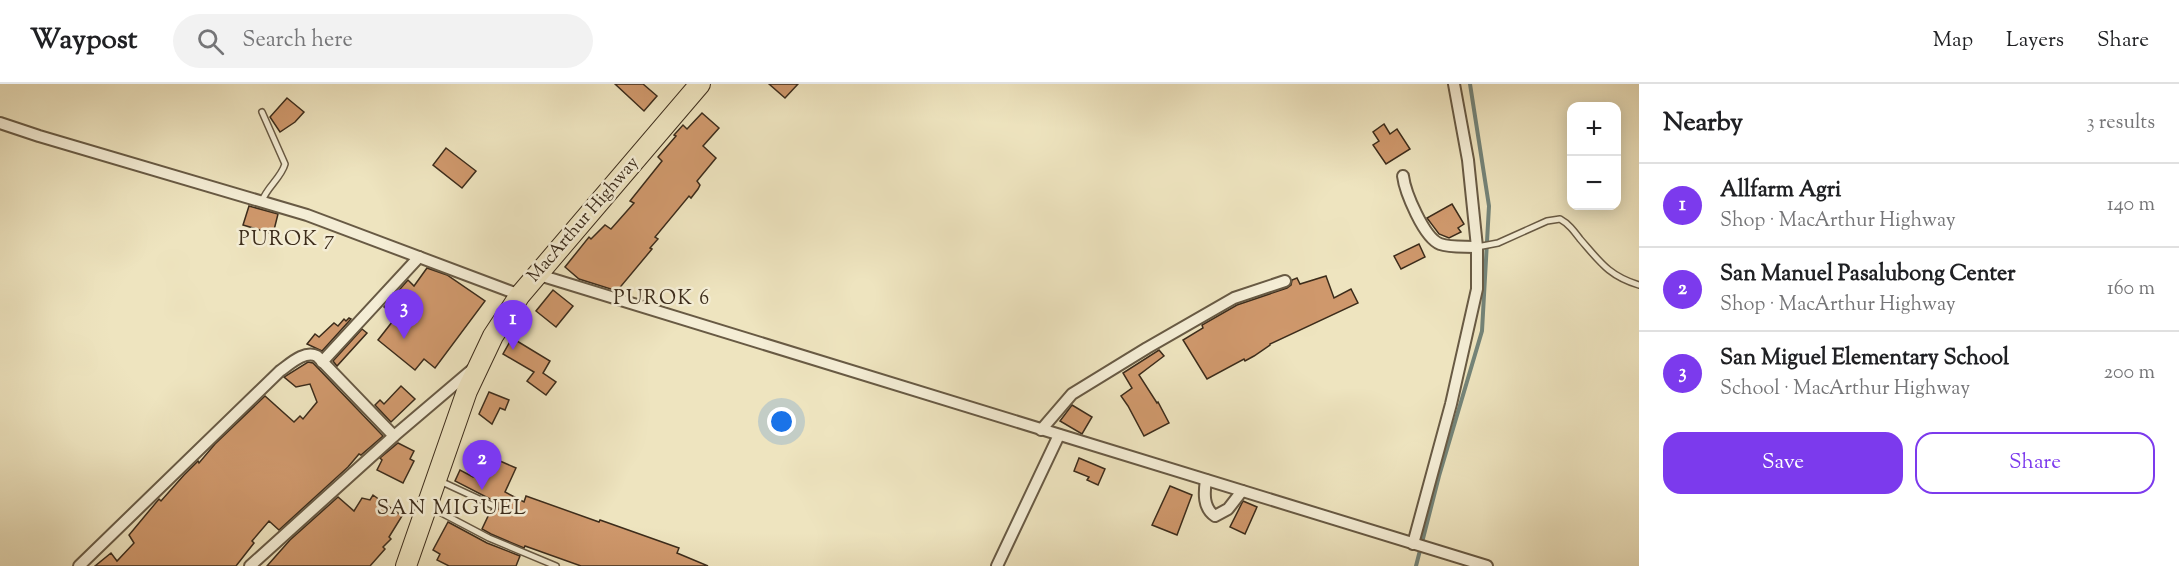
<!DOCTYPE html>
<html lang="en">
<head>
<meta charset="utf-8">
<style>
  :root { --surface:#fff; --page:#f2f2f2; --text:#202124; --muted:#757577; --line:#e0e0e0; --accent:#7c3aed }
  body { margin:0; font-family:"Sorts Mill Goudy",serif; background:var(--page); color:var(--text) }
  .controls { position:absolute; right:18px; top:18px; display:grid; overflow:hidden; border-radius:12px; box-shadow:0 3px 15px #0003 }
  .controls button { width:54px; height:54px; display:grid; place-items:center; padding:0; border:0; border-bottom:2px solid var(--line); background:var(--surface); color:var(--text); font:30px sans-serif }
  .you { position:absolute; left:782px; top:338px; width:21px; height:21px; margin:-15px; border:4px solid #fff; border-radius:50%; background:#1a73e8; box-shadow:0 0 0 9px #1a73e833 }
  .badge { display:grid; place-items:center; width:39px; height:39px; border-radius:50%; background:var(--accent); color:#fff; font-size:20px; font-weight:700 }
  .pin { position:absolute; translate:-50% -50px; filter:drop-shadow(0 2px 3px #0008) }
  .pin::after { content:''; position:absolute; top:32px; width:21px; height:18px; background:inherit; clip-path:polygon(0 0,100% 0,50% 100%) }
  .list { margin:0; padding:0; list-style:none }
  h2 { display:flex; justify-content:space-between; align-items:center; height:78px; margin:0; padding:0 24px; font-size:26px }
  h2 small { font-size:20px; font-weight:400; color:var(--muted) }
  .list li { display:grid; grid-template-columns:39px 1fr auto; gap:18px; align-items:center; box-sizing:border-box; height:84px; padding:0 24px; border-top:2px solid var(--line) }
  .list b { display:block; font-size:22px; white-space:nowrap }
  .list p { margin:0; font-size:20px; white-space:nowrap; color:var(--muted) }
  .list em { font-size:20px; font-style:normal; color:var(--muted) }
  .actions { display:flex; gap:12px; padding:18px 24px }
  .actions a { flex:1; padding:14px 0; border:2px solid var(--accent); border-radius:18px; text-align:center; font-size:21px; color:var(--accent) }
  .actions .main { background:var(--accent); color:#fff }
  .icon { flex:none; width:33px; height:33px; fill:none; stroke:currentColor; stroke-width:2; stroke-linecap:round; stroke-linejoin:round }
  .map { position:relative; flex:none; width:1639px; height:482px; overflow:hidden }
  header { display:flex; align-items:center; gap:36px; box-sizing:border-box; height:84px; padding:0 30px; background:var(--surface); border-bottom:2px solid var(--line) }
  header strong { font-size:28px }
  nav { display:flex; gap:33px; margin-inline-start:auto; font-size:21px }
  .search { width:420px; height:54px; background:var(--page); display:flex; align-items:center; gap:15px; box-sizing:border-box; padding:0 21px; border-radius:33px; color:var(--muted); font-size:22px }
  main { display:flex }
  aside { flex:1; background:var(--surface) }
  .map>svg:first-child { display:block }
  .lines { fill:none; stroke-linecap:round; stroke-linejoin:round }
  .stream { stroke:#748479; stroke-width:4 }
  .building { fill:#cf986c; stroke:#3c2c1b; stroke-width:1.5 }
  .lane-casing { stroke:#685a44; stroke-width:8 }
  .street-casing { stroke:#685a44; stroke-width:14 }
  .highway-casing { stroke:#3c2c1b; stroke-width:22 }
  .lane { stroke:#f4edd5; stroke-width:5 }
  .street { stroke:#f4edd5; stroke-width:10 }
  .highway { stroke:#eee4bf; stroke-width:20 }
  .labels { text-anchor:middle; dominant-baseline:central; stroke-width:5; stroke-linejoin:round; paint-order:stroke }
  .street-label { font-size:18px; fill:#3c2c1b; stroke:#f4edd5 }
  .neighbourhood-label { font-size:20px; letter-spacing:1.5px; fill:#3c2c1b; stroke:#f4edd5 }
  .quarter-label { font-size:21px; letter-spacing:1.5px; fill:#3c2c1b; stroke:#f4edd5 }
</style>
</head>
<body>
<header>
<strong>Waypost</strong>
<div class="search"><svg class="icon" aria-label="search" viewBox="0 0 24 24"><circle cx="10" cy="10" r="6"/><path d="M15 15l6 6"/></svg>Search here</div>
<nav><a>Map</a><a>Layers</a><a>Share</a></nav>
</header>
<main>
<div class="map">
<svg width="1639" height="482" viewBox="0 0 1639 482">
  <rect width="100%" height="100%" fill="#eee4bf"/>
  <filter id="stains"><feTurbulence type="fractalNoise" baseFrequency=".00333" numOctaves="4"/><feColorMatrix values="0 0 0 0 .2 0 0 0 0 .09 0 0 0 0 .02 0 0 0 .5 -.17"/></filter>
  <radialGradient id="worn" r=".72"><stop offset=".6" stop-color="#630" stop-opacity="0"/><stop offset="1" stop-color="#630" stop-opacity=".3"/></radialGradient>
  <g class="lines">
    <polyline class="stream" points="1416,482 1439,392 1482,247 1489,122 1470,0"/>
  </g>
  <g class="building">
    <polygon points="615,0 643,0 657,12 644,27"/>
    <polygon points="769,0 798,0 785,14"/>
    <polygon points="287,14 304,28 295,38 280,48 270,33"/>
    <polygon points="702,29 719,44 703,62 716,74 697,97 700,101 698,105 691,114 689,112 655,153 658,155 650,164 652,165 617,207 579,195 565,183 589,153 591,155 605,141 611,145 634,119 630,117 662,77 658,73 676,52 674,51 683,41 687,45"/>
    <polygon points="1384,40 1390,50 1397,45 1410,65 1386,80 1373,61 1379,57 1373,48"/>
    <polygon points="446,64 476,87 462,104 433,81"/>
    <polygon points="1452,120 1464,140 1458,144 1461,148 1449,154 1439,150 1427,134"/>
    <polygon points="249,122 278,130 273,150 243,141"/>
    <polygon points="1419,160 1425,173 1401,185 1394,172"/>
    <polygon points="427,184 447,191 485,217 435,284 424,275 415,286 378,256 396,233 384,223 408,196 414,202"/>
    <polygon points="1326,192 1334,214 1351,205 1358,219 1270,260 1270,261 1254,272 1245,277 1244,275 1207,295 1183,256 1203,244 1202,241 1237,221 1287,204 1291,201 1292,196 1297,194 1300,200"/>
    <polygon points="553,206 573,222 556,243 536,227"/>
    <polygon points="349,234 351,235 322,267 307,260 315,250 319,253 334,239 338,242 344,235 346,237"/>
    <polygon points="362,245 367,249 337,282 333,277"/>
    <polygon points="512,254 550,277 543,289 556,298 546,311 527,297 534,288 503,270"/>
    <polygon points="1159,266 1164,272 1139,291 1157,319 1158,318 1169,339 1144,352 1128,322 1121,312 1132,304 1123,289"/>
    <polygon points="308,278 313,279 383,352 361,371 359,370 348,383 279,446 269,437 252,457 254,459 236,482 95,482 111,469 117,477 134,459 129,451 159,415 161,417 184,391 198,377 199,379 215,360 265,312 294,338 300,332 303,335 317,318 310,300 296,303 284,293"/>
    <polygon points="401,302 415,315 391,338 375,321 380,316 384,320"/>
    <polygon points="489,308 509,316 505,326 500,324 492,340 479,330"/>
    <polygon points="1072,321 1092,333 1082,350 1060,337"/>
    <polygon points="398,359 414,367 410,375 414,377 403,399 377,386 382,376 380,374"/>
    <polygon points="484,370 516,384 505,408 524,418 526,412 599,438 600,436 679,464 677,469 708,482 581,482 525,462 524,464 491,450 482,445 491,426 498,425 498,419 455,397 460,386 473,393"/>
    <polygon points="1079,374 1105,385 1098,401 1087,396 1089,393 1074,387"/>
    <polygon points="1170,402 1192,411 1177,451 1152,441"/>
    <polygon points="373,411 402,432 389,453 391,455 383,463 385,465 370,482 267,482 290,456 338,413 354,427 362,414 370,416"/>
    <polygon points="1243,417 1257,423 1245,450 1230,443"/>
    <polygon points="448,438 487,459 520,472 516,482 449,482 437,476 440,470 433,466"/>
  </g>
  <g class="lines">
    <g class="lane-casing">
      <g id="lane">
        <path d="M262,117C267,103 281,94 285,80L262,28"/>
        <path d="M1477,163L1498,159L1547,137L1560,135C1569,140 1574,147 1580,155C1600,178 1609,192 1639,201"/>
        <polyline points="440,397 494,422"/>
        <polyline points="432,424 489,454 556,482"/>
      </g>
    </g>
    <g class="street-casing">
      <g id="street">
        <polyline points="0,39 39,52 307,131 520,211"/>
        <path d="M1403,92C1405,108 1424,154 1440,160C1451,164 1466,162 1477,163"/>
        <polyline points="536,190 1487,482"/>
        <polyline points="322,278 419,173"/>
        <polyline points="1041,346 1072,310 1147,264 1234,214 1285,197"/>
        <path d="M1206,396C1204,409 1203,424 1215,432L1228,425L1242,407"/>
        <polyline points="1413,460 1451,320 1477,205 1477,163 1468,76 1454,0"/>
        <path d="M79,482L280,287C290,280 304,266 317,272L394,352"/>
        <polyline points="250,482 394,352 474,284"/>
        <polyline points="997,482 1059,351"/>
      </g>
    </g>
    <g class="highway-casing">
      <polyline id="highway" points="406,482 467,307 493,252 520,211 700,0"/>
    </g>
    <use href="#lane" class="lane"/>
    <use href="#street" class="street"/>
    <use href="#highway" class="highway"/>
  </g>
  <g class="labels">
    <g class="street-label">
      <text transform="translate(584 136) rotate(-49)">MacArthur Highway</text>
    </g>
    <g class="neighbourhood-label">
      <text x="287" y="156">PUROK 7</text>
      <text x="662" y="215">PUROK 6</text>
    </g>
    <g class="quarter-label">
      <text x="452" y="425">SAN MIGUEL</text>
    </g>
  </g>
  <rect width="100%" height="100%" filter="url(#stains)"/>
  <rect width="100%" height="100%" fill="url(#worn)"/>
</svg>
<div class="controls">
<button>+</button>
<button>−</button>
</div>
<div class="you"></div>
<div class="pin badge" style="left:513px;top:266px">1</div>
<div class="pin badge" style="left:482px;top:406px">2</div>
<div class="pin badge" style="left:404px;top:255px">3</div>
</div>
<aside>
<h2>Nearby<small>3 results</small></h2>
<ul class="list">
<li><span class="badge">1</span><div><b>Allfarm Agri</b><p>Shop · MacArthur Highway</p></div><em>140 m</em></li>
<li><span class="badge">2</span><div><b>San Manuel Pasalubong Center</b><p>Shop · MacArthur Highway</p></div><em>160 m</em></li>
<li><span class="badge">3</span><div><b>San Miguel Elementary School</b><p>School · MacArthur Highway</p></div><em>200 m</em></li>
</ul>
<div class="actions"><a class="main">Save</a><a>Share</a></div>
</aside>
</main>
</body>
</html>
